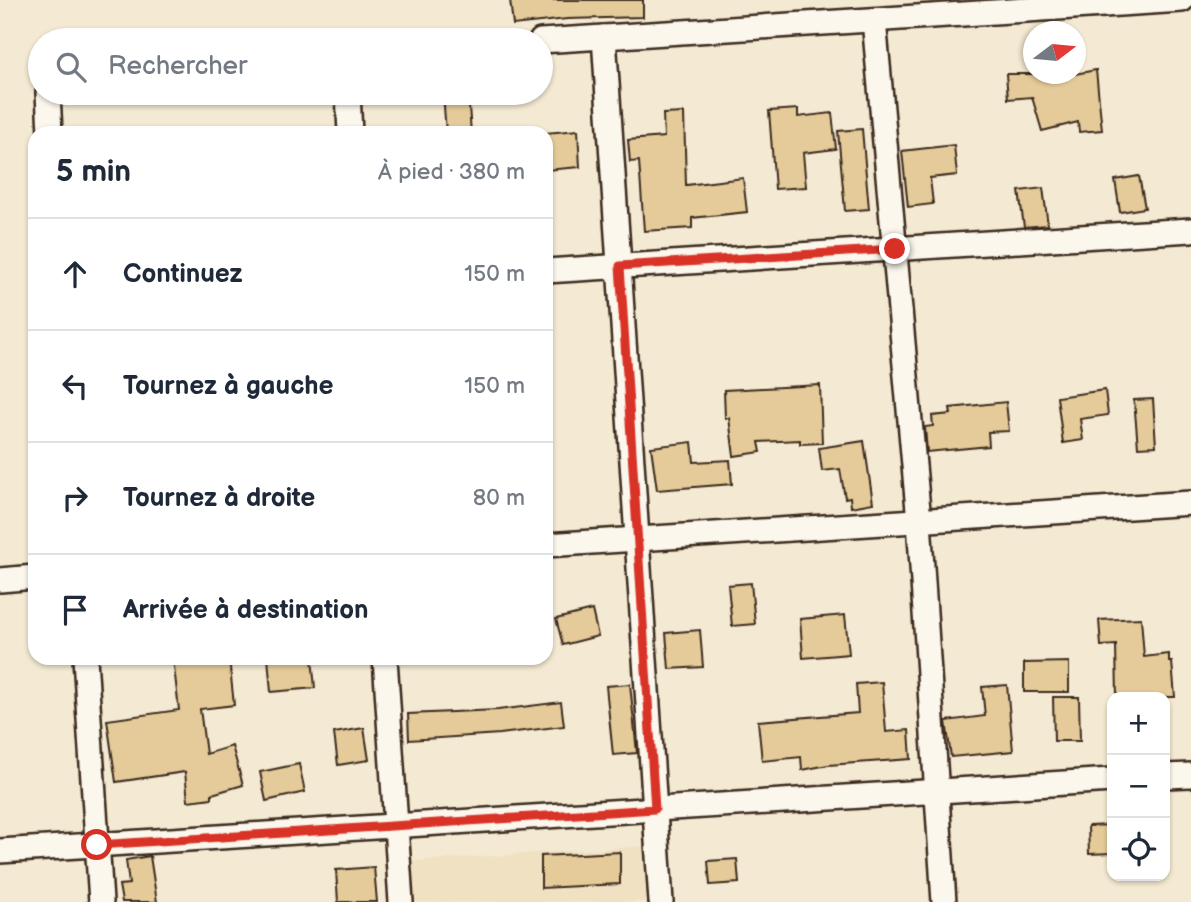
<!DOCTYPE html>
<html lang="fr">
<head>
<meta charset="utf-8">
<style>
  :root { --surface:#fff; --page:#f6f6f7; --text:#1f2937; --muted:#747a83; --line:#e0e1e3 }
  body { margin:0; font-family:"Balsamiq Sans",sans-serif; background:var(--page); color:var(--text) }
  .controls { position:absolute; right:21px; bottom:21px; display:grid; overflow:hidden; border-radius:14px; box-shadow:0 2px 5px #0004 }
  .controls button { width:63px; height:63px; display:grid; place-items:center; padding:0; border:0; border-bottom:2px solid var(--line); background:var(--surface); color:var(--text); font:35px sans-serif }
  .compass { position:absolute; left:1023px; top:21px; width:63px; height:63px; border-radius:50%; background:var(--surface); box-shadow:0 2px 5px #0004; rotate:74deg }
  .stop { position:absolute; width:21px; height:21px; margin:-16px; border:5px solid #d93025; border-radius:50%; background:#fff }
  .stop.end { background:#d93025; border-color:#fff; box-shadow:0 2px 7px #0008 }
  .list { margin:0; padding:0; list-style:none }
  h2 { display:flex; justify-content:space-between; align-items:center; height:91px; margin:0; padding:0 28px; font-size:30px }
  h2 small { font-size:23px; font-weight:400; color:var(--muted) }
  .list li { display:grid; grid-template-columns:46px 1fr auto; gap:21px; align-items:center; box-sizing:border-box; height:112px; padding:0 28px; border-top:2px solid var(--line) }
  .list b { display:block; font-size:26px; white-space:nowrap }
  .list em { font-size:23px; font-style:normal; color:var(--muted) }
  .icon { flex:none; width:38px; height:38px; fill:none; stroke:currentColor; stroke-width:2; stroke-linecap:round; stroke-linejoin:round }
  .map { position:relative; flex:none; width:1191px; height:902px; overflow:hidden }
  .search { position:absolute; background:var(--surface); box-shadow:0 2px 5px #0004; left:28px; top:28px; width:525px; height:77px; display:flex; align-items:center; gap:18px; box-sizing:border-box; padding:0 24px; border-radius:38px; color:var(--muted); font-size:26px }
  .panel { position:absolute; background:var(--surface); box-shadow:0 2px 5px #0004; left:28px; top:126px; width:525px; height:539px; border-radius:21px }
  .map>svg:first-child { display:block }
  .built { fill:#f0e1c2 }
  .building { fill:#e5cb9a; stroke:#3b2a1e; stroke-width:2 }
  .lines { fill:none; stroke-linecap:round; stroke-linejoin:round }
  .minor-casing { stroke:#3b2a1e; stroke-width:28 }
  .minor { stroke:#fbf7ec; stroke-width:23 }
  .route { stroke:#d93025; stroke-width:9 }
</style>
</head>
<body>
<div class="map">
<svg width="1191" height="902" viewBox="0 0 1191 902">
  <rect width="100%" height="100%" fill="#f4ead3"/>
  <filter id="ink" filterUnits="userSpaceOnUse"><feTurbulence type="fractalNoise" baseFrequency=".0143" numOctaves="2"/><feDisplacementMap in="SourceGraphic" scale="14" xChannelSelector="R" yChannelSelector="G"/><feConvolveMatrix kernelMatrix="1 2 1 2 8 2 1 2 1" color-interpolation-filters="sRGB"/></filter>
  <g filter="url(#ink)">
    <polygon class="built" points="646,846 649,902 414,902 412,861"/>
    <g class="building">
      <polygon points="510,0 643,0 643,17 567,19 513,25"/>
      <polygon points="1096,70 1102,130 1079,132 1078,122 1042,131 1032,97 1008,99 1006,74 1075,74"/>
      <polygon points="443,93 468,93 471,133 446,133"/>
      <polygon points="798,109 798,117 832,113 836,149 803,153 806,187 775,189 769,111"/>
      <polygon points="684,113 686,185 743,178 747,212 692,218 692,228 644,231 639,161 630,162 628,140 664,137 663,114"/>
      <polygon points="862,129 869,209 845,211 838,131"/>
      <polygon points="578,130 580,167 546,170 546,133"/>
      <polygon points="954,145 957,175 930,178 933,204 908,207 902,151"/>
      <polygon points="1139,176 1145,208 1120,212 1115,180"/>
      <polygon points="1043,188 1048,225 1024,227 1019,191"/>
      <polygon points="820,385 822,443 800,444 800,440 759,442 761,452 734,456 729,418 725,418 724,390"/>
      <polygon points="1105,390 1108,415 1080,419 1083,440 1063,443 1057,397"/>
      <polygon points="1153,399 1156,446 1138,447 1134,400"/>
      <polygon points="1006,402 1009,431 988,432 989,446 927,452 925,427 933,426 932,416 951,414 950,408"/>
      <polygon points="864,441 873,503 851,507 850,497 845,498 840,469 822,471 819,448"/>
      <polygon points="692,442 694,462 730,460 732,484 657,490 651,447"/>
      <polygon points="751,583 755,624 732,626 728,585"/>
      <polygon points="592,610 598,636 563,645 556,619"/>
      <polygon points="845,615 849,654 803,658 800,619"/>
      <polygon points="1141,618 1144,657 1169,654 1169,662 1172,662 1175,697 1117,697 1116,645 1101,646 1099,620"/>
      <polygon points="700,630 703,667 669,669 666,633"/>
      <polygon points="173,658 229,658 234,705 200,709 206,754 232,746 243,785 212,794 212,798 188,801 185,772 116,782 107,720 179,710"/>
      <polygon points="268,658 312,658 315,688 271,692"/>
      <polygon points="1069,662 1069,692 1024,692 1024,663"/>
      <polygon points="882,682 886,732 909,730 911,759 828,765 802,770 801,757 762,761 758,721 858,713 856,684"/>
      <polygon points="630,684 637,753 613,755 606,686"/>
      <polygon points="1007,685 1013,751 951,757 946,721 985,716 982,687"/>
      <polygon points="1053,697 1079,697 1080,741 1054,741"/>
      <polygon points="561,702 564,726 500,734 409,740 408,714 498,710"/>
      <polygon points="364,728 369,760 338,765 334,733"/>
      <polygon points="299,764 305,792 266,801 260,772"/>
      <polygon points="1112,825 1112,853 1089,854 1088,826"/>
      <polygon points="620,852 620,884 541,888 541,856"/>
      <polygon points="150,856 157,902 122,902 119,885 129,884 126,860"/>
      <polygon points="737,859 739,883 710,885 708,861"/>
      <polygon points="374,867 377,902 338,902 336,870"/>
    </g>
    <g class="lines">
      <g class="minor-casing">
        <g id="minor">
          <polyline points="874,20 919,521 944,902"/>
          <polyline points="604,37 661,902"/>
          <polyline points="541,41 1182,0"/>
          <polyline points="48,93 50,133"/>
          <polyline points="348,93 350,133"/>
          <polyline points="546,271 1191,230"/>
          <polyline points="546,545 1191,503"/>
          <polyline points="0,580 35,577"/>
          <polyline points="85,658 101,902"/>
          <polyline points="385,658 401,902"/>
          <polyline points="1165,776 1191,775"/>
          <polyline points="0,851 1112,780"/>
        </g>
      </g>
      <use href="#minor" class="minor"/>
    </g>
  </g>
  <g class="lines" filter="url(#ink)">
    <polyline class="route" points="97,845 655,809 620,266 895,249"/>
  </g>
</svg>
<div class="controls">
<button>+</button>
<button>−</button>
<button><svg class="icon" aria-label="locate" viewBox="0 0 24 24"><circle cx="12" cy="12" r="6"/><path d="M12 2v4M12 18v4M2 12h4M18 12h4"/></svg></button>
</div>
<svg class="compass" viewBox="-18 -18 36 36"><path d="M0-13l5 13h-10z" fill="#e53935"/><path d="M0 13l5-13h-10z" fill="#747a83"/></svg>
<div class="stop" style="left:97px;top:845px"></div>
<div class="stop end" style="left:895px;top:249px"></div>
<div class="search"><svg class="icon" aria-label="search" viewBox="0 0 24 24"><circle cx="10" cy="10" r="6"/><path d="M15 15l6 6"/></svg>Rechercher</div>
<section class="panel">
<h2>5 min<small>À pied · 380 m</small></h2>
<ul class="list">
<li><svg class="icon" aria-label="ahead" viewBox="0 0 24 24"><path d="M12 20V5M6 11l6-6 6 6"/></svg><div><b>Continuez</b></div><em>150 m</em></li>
<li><svg class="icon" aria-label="left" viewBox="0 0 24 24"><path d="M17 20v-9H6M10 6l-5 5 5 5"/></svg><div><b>Tournez à gauche</b></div><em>150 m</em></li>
<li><svg class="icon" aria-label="right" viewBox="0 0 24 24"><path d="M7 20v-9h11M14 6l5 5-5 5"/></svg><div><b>Tournez à droite</b></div><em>80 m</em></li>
<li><svg class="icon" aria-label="arrive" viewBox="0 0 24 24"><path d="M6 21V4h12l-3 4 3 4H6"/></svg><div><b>Arrivée à destination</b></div></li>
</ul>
</section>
</div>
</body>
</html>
